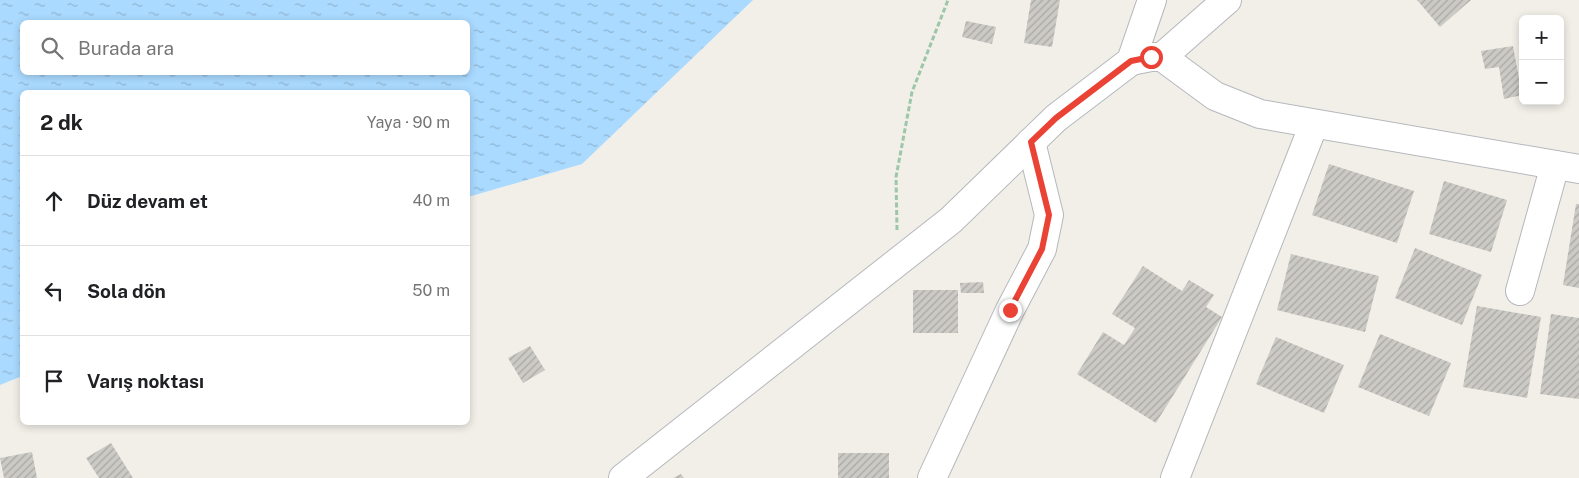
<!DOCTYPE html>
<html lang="tr">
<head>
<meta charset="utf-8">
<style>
  :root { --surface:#fff; --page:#f6f6f6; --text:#202124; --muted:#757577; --line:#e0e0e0 }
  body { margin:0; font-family:"Public Sans",sans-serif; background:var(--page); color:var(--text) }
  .controls { position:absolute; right:15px; top:15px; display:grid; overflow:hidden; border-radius:8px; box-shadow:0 2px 8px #0003 }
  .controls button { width:45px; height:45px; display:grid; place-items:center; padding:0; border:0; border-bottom:1px solid var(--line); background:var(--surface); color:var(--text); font:25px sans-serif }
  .stop { position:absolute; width:15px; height:15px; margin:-11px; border:4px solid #ea4335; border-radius:50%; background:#fff }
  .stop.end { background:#ea4335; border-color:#fff; box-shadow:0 1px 5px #0008 }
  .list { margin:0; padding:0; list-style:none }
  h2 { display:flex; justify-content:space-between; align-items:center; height:65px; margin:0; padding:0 20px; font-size:21px }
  h2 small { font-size:16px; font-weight:400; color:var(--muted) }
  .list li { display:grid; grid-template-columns:32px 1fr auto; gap:15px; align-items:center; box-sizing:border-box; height:90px; padding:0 20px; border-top:1px solid var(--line) }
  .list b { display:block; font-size:19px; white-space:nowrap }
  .list em { font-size:16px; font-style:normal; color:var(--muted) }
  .icon { flex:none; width:28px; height:28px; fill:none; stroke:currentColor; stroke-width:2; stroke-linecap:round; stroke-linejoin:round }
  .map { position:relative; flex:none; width:1579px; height:478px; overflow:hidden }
  .search { position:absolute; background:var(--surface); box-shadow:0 2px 8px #0003; left:20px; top:20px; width:450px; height:55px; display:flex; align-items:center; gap:12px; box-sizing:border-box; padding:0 18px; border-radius:8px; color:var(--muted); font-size:19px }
  .panel { position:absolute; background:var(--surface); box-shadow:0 2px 8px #0003; left:20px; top:90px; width:450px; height:335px; border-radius:8px }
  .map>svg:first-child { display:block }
  .water { fill:url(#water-ripples); fill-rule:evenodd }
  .building { fill:url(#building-hatch) }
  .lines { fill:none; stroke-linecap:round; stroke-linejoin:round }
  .minor-casing { stroke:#b5b8bc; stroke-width:30 }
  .path { stroke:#9cc7a9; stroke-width:3; stroke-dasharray:5 2.5; stroke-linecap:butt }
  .minor { stroke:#fff; stroke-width:28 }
  .route { stroke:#ea4335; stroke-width:6 }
</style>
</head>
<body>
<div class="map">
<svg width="1579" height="478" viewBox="0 0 1579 478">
  <defs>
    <pattern id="water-ripples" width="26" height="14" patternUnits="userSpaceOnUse" patternTransform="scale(1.25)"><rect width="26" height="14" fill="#aadaff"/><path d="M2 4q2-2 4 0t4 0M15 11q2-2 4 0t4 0" fill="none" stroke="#8eb4d2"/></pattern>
    <pattern id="building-hatch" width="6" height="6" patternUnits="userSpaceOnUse" patternTransform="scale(1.25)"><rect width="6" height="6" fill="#cccac5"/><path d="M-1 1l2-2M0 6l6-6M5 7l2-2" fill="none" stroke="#a9a8a4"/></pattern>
  </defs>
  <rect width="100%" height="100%" fill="#f1efe8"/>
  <path class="water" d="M0,0H753L582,164L468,197V92H22V376L0,385ZM22,22H468V72H22Z"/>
  <g class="building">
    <polygon points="1031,0 1060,0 1052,47 1024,43"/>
    <polygon points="1417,0 1471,0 1440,27"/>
    <polygon points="966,21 996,27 992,44 962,37"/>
    <polygon points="1513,46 1522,95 1504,99 1499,67 1485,69 1481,51"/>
    <polygon points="1329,164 1414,191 1397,243 1312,215"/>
    <polygon points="1444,181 1507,200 1491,252 1429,234"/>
    <polygon points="1576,204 1579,204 1579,288 1563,285"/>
    <polygon points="1415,248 1482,275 1462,325 1395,298"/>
    <polygon points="1291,254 1379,276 1365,332 1277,310"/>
    <polygon points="1143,266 1182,291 1189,280 1214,295 1206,307 1222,317 1156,423 1077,374 1103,332 1124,345 1135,328 1112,314"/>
    <polygon points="983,282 984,293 961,293 960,283"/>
    <rect x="913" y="290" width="45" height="43"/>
    <polygon points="1477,306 1541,317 1527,398 1463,387"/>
    <polygon points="1551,314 1579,318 1579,399 1540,394"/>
    <polygon points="1380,334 1451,363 1429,416 1358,387"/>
    <polygon points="1276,337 1344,365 1324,413 1256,384"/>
    <polygon points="530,346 545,370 523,383 508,358"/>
    <polygon points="111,443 133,478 99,478 86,458"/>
    <polygon points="32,452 37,478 4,478 0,458"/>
    <rect x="838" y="453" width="51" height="25"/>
    <polygon points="681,474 684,478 673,478"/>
  </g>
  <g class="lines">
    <g class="minor-casing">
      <g id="minor">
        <polyline points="1162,57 1227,0"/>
        <polyline points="1131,61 1151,57 1162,57 1215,96 1260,114 1579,169"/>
        <polyline points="1520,291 1555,165"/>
        <polyline points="623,478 951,220 1056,118 1131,61 1152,0"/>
        <polyline points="932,478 1010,310 1042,249 1049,215 1031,142"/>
        <polyline points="1175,478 1314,124"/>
      </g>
    </g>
    <polyline class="path" points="897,230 896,177 912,92 948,0"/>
    <use href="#minor" class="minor"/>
  </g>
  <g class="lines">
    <polyline class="route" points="1010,310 1042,249 1049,215 1031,142 1056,118 1131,61 1151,57"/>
  </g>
</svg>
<div class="controls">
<button>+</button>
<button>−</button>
</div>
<div class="stop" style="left:1151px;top:57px"></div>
<div class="stop end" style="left:1010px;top:310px"></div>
<div class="search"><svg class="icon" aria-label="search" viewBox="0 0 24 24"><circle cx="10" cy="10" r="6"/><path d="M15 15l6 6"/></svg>Burada ara</div>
<section class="panel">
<h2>2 dk<small>Yaya · 90 m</small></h2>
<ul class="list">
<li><svg class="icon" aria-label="ahead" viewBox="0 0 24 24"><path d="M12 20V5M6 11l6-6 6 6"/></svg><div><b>Düz devam et</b></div><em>40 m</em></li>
<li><svg class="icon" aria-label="left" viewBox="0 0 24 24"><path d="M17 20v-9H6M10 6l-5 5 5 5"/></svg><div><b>Sola dön</b></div><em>50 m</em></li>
<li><svg class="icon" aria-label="arrive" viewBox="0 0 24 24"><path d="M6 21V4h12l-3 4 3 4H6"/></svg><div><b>Varış noktası</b></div></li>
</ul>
</section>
</div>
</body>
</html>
